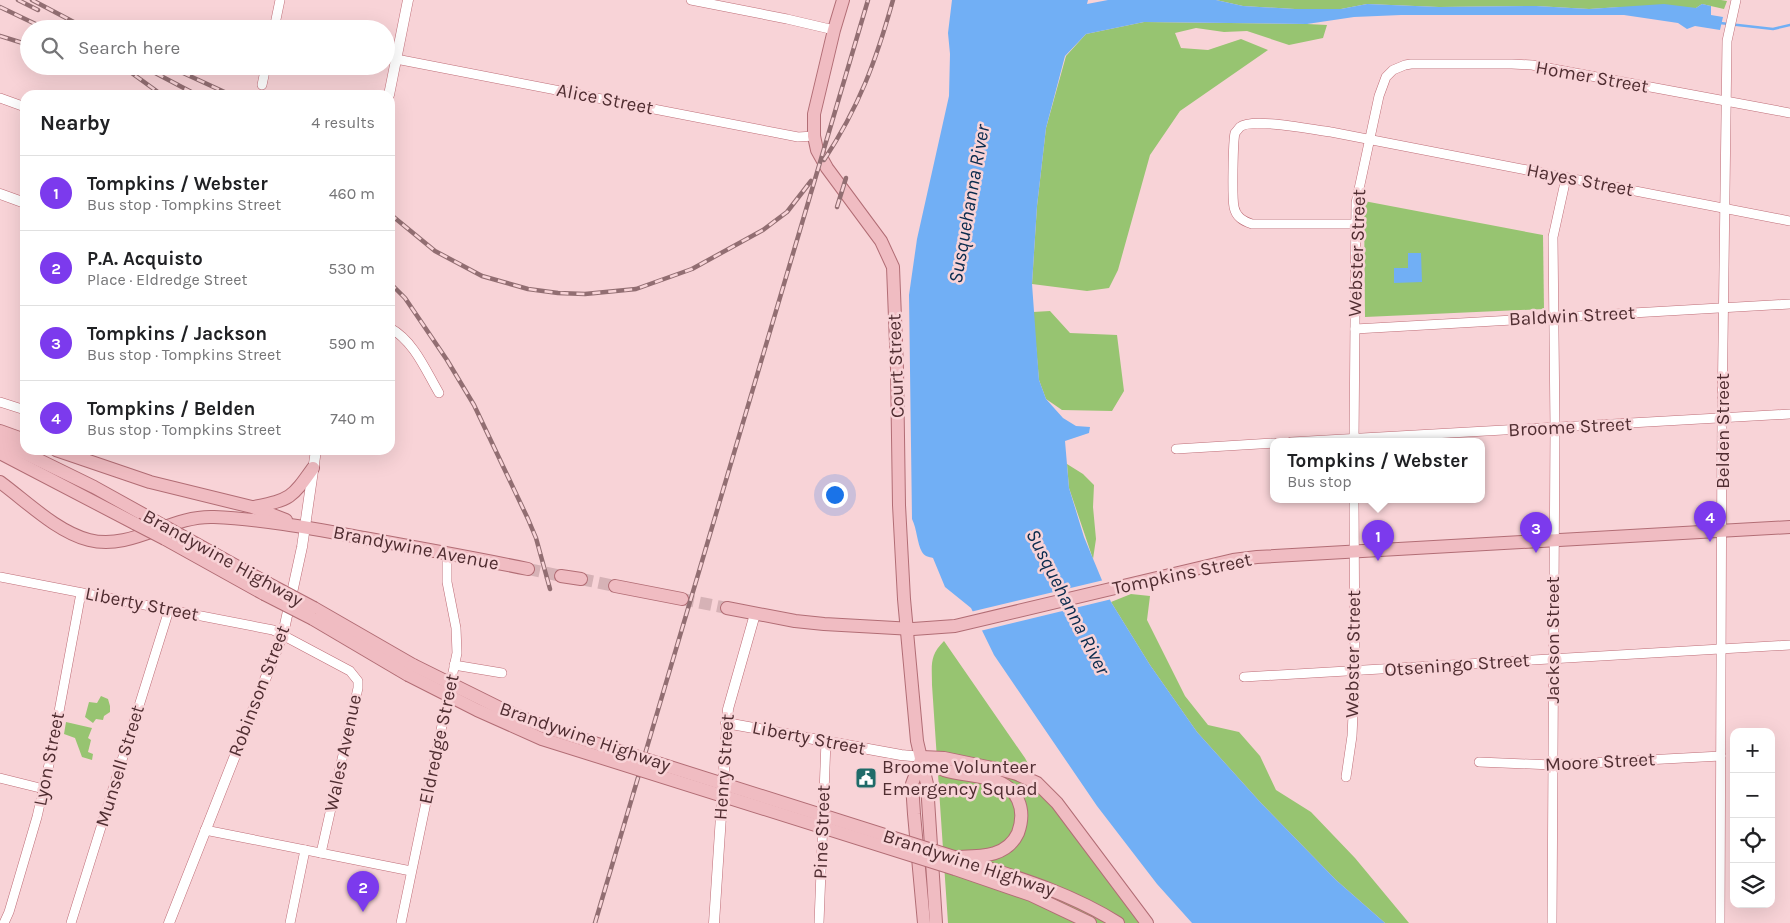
<!DOCTYPE html>
<html lang="en">
<head>
<meta charset="utf-8">
<style>
  :root { --surface:#fff; --page:#f6f6f6; --text:#202124; --muted:#757577; --line:#e0e0e0; --accent:#7c3aed }
  body { margin:0; font-family:Karla,sans-serif; background:var(--page); color:var(--text) }
  .controls { position:absolute; right:15px; bottom:15px; display:grid; overflow:hidden; border-radius:10px; box-shadow:0 5px 20px #0002 }
  .controls button { width:45px; height:45px; display:grid; place-items:center; padding:0; border:0; border-bottom:1px solid var(--line); background:var(--surface); color:var(--text); font:25px sans-serif }
  .you { position:absolute; left:834px; top:494px; width:18px; height:18px; margin:-12px; border:4px solid #fff; border-radius:50%; background:#1a73e8; box-shadow:0 0 0 8px #1a73e833 }
  .badge { display:grid; place-items:center; width:32px; height:32px; border-radius:50%; background:var(--accent); color:#fff; font-size:16px; font-weight:700 }
  .pin { position:absolute; translate:-50% -41px; filter:drop-shadow(0 1px 2px #0008) }
  .pin::after { content:''; position:absolute; top:26px; width:18px; height:15px; background:inherit; clip-path:polygon(0 0,100% 0,50% 100%) }
  .popup { position:absolute; left:1270px; top:438px; width:215px; height:65px; box-sizing:border-box; display:grid; place-content:center; border-radius:10px; background:var(--surface); filter:drop-shadow(0 1px 4px #0005); font-size:16px; white-space:nowrap; color:var(--muted) }
  .popup b { font-size:19px; color:var(--text) }
  .popup::after { content:''; position:absolute; left:50%; top:100%; margin-left:-10px; border:10px solid transparent; border-top-color:var(--surface) }
  .list { margin:0; padding:0; list-style:none }
  h2 { display:flex; justify-content:space-between; align-items:center; height:65px; margin:0; padding:0 20px; font-size:21px }
  h2 small { font-size:16px; font-weight:400; color:var(--muted) }
  .list li { display:grid; grid-template-columns:32px 1fr auto; gap:15px; align-items:center; box-sizing:border-box; height:75px; padding:0 20px; border-top:1px solid var(--line) }
  .list b { display:block; font-size:19px; white-space:nowrap }
  .list p { margin:0; font-size:16px; white-space:nowrap; color:var(--muted) }
  .list em { font-size:16px; font-style:normal; color:var(--muted) }
  .icon { flex:none; width:28px; height:28px; fill:none; stroke:currentColor; stroke-width:2; stroke-linecap:round; stroke-linejoin:round }
  .map { position:relative; flex:none; width:1790px; height:923px; overflow:hidden }
  .search { position:absolute; background:var(--surface); box-shadow:0 5px 20px #0002; left:20px; top:20px; width:375px; height:55px; display:flex; align-items:center; gap:12px; box-sizing:border-box; padding:0 18px; border-radius:28px; color:var(--muted); font-size:19px }
  .panel { position:absolute; background:var(--surface); box-shadow:0 5px 20px #0002; left:20px; top:90px; width:375px; height:365px; border-radius:15px }
  .map>svg:first-child { display:block }
  .green { fill:#97c471 }
  .water { fill:#71aff5 }
  .pier { fill:#f8d3d7 }
  .lines { fill:none; stroke-linecap:round; stroke-linejoin:round }
  .stream { stroke:#71aff5; stroke-width:2.5 }
  .primary-tunnel { stroke:#d6b2b6; stroke-width:12; stroke-dasharray:12 6; stroke-linecap:butt }
  .minor-casing { stroke:#be6d77; stroke-width:10 }
  .tertiary-casing { stroke:#be6d77; stroke-width:11 }
  .primary-casing { stroke:#b26d75; stroke-width:14 }
  .minor { stroke:#fff; stroke-width:9 }
  .tertiary { stroke:#fff; stroke-width:10 }
  .primary { stroke:#f0bcc2; stroke-width:12 }
  .rail-casing { stroke:#926e72; stroke-width:4.5 }
  .rail { stroke:#f8d3d7; stroke-width:2.5; stroke-dasharray:8; stroke-linecap:butt }
  .primary-bridge-casing { stroke:#b26d75; stroke-width:14; stroke-linecap:butt }
  .primary-bridge { stroke:#f0bcc2; stroke-width:12 }
  .labels { text-anchor:middle; dominant-baseline:central; stroke-width:5; stroke-linejoin:round; paint-order:stroke }
  .street-label { font-size:19px; fill:#502d31; stroke:#f8d3d7 }
  .poi-label { font-size:19px; fill:#502d31; stroke:#f8d3d7; text-anchor:start }
  .water-label { font-size:20px; font-style:italic; fill:#0a2b4d; stroke:#f8d3d7 }
</style>
</head>
<body>
<div class="map">
<svg width="1790" height="923" viewBox="0 0 1790 923">
  <rect width="100%" height="100%" fill="#f8d3d7"/>
  <g class="green">
    <polygon points="1216,0 1721,0 1727,1 1724,9 1702,4 1696,8 1621,7 1589,9 1536,6 1439,7 1367,4 1341,9 1295,9 1243,6"/>
    <polygon points="1144,22 1307,24 1327,25 1323,38 1289,45 1247,31 1224,32 1196,28 1175,33 1181,48 1208,50 1241,39 1268,50 1180,111 1150,155 1118,270 1109,288 1087,291 1032,284 1037,206 1046,128 1066,56 1086,34"/>
    <polygon points="1364,201 1543,235 1544,309 1365,317"/>
    <polygon points="1050,311 1070,333 1117,335 1124,391 1112,411 1062,410 1046,399 1039,380 1033,312"/>
    <polygon points="1067,464 1083,474 1094,485 1093,507 1096,539 1093,559 1069,488"/>
    <polygon points="1131,594 1150,596 1147,620 1185,696 1208,725 1239,732 1260,756 1276,790 1311,812 1355,858 1409,923 1385,923 1336,880 1261,803 1197,732 1150,665 1111,602"/>
    <path d="M944,641L1025,758L1049,803L1140,923H948L932,685C932,665 929,656 944,641Z"/>
    <polygon points="101,696 108,699 110,706 110,712 104,716 103,720 96,719 93,723 85,717 89,702 97,703"/>
    <polygon points="66,722 92,728 88,738 91,740 88,752 93,754 92,760 82,757 75,738 64,734"/>
  </g>
  <g class="water">
    <path d="M952,0H1088L1087,4L1108,0H1216L1243,6L1295,9H1341L1367,4L1439,7L1536,6L1589,9L1664,4L1696,8L1702,4L1711,6V15L1723,17L1720,30L1695,26L1687,29L1678,23L1624,15H1401L1354,17L1307,24L1144,22L1086,34L1065,56L1046,128L1037,206L1032,284L1039,380L1046,399L1063,418L1076,426L1090,427L1089,433L1065,441L1069,488L1084,537L1111,602L1150,665L1197,732L1261,803L1336,880L1385,923H1192L1157,884L1097,806L994,655L971,608L945,587L933,558C929,557 924,556 922,552C917,543 917,529 912,519L909,295L917,239L949,96L950,54L948,33Z"/>
    <polygon points="1408,253 1421,253 1422,282 1394,283 1394,268 1408,268"/>
  </g>
  <polygon class="pier" points="1104,580 1112,599 980,631 970,612"/>
  <g class="lines">
    <polyline class="stream" points="1720,23 1773,29 1790,25"/>
    <g class="primary-tunnel">
      <polyline points="528,569 561,576"/>
      <polyline points="581,579 615,586"/>
      <polyline points="682,599 727,608"/>
    </g>
    <g class="minor-casing">
      <g id="minor">
        <polyline points="691,0 787,19 834,30"/>
        <polyline points="274,29 280,0"/>
        <polyline points="396,59 798,137 814,136"/>
        <polyline points="262,85 266,66"/>
        <polyline points="0,98 25,107"/>
        <path d="M1356,224H1252C1243,221 1236,217 1234,207C1232,197 1233,141 1235,133C1236,132 1239,128 1240,127C1252,117 1313,130 1331,132L1790,221"/>
        <path d="M390,328C414,341 426,371 439,393"/>
        <polyline points="1355,329 1790,304"/>
        <polyline points="0,402 25,410"/>
        <polyline points="1291,442 1790,414"/>
        <polyline points="1354,442 1356,203 1379,96 1386,77 1393,70 1405,65 1411,64 1512,64 1532,65 1790,113"/>
        <polyline points="1176,449 1274,443"/>
        <polyline points="0,577 273,630 350,671 358,681 358,688 321,853"/>
        <polyline points="454,665 502,673"/>
        <polyline points="1244,677 1790,645"/>
        <polyline points="1479,762 1552,765 1721,756"/>
        <polyline points="1346,777 1352,736 1355,671 1354,500"/>
        <polyline points="0,778 44,789"/>
        <polyline points="205,830 411,871"/>
        <polyline points="4,923 9,912 37,817 50,760 81,593"/>
        <polyline points="71,923 169,610"/>
        <polyline points="290,923 305,850"/>
        <polyline points="401,923 457,653 456,628 447,582 447,553"/>
        <polyline points="819,923 826,741"/>
        <polyline points="1552,923 1555,428 1553,237 1566,178"/>
        <polyline points="1720,923 1722,418 1727,41 1736,0"/>
      </g>
    </g>
    <g class="tertiary-casing">
      <g id="tertiary">
        <polyline points="389,95 408,0"/>
        <polyline points="0,194 25,203"/>
        <polyline points="726,723 901,755 922,757"/>
        <polyline points="169,923 283,634 302,547 316,450"/>
        <polyline points="714,923 728,709 755,614"/>
      </g>
    </g>
    <g class="primary-casing">
      <g id="primary">
        <polyline points="843,0 834,30 814,114 814,136 817,150 827,168 881,241 893,267 897,369 899,505 904,599 917,741 927,784 936,923"/>
        <polyline points="0,431 25,440"/>
        <polyline points="0,441 94,487 148,517"/>
        <polyline points="56,450 150,482 252,507 286,520"/>
        <polyline points="0,453 136,524"/>
        <path d="M0,482C26,501 57,532 89,540C132,551 170,515 214,517C264,519 315,529 364,538C419,548 474,558 528,569"/>
        <path d="M254,507C291,499 291,499 313,468"/>
        <polyline points="180,535 267,583"/>
        <polyline points="165,539 264,594"/>
        <polyline points="561,576 581,579"/>
        <polyline points="615,586 682,599"/>
        <polyline points="314,608 413,665"/>
        <polyline points="727,608 795,621 824,624 913,629 955,626 1233,560 1257,557 1790,527"/>
        <polyline points="313,619 408,675"/>
        <polyline points="922,757 944,758 1002,770 1017,774 1037,783 1057,803 1147,923"/>
        <polyline points="922,757 912,784 914,814 924,923"/>
        <path d="M924,759C930,762 937,768 944,770C968,778 1006,773 1018,800C1023,811 1022,822 1018,833C1006,859 977,856 954,857"/>
        <path d="M963,860C1019,878 1068,892 1118,923"/>
        <polyline points="955,869 1031,895 1090,923"/>
      </g>
    </g>
    <use href="#minor" class="minor"/>
    <use href="#tertiary" class="tertiary"/>
    <use href="#primary" class="primary"/>
    <g class="rail-casing">
      <g id="rail">
        <polyline points="18,0 38,10"/>
        <polyline points="32,0 87,29"/>
        <polyline points="0,7 46,29"/>
        <polyline points="0,36 29,45"/>
        <polyline points="122,66 162,95"/>
        <polyline points="142,66 197,95"/>
        <polyline points="168,66 231,95"/>
        <path d="M824,160C859,107 876,61 893,0"/>
        <polyline points="837,207 846,178"/>
        <polyline points="390,214 435,251 482,276 528,289 558,293 585,294 636,289 692,269 763,230 787,212 811,181"/>
        <polyline points="390,283 405,298 447,360 474,405 528,519 536,538 550,589"/>
        <polyline points="595,923 868,0"/>
      </g>
    </g>
    <use href="#rail" class="rail"/>
    <g class="primary-bridge-casing">
      <g id="primary-bridge">
        <polyline points="148,517 180,535"/>
        <polyline points="136,524 165,539"/>
        <polyline points="267,583 314,608"/>
        <polyline points="264,594 313,619"/>
        <polyline points="413,665 508,712 550,729 954,857"/>
        <polyline points="408,675 477,710 542,739 955,869"/>
      </g>
    </g>
    <use href="#primary-bridge" class="primary-bridge"/>
  </g>
  <defs>
    <g id="civic-square" transform="scale(1.125)"><rect x="-9" y="-9" width="18" height="18" rx="4" fill="#1f6b69" stroke="#f8d3d7"/><path d="M-.6-6.5H3V-4.5H.6V-3L4-1V1h2V6H-6V1h2V-1L-.6-3ZM-1.2 2.5V6h2.4V2.5Z" fill="#fff"/></g>
  </defs>
  <g fill-rule="evenodd">
    <use href="#civic-square" x="866" y="778"/>
  </g>
  <g class="labels">
    <g class="street-label">
      <text transform="translate(1592 77) rotate(10)">Homer Street</text>
      <text transform="translate(605 99) rotate(11)">Alice Street</text>
      <text transform="translate(1580 180) rotate(11)">Hayes Street</text>
      <text transform="translate(1357 253) rotate(-88)">Webster Street</text>
      <text transform="translate(1572 316) rotate(-3)">Baldwin Street</text>
      <text transform="translate(896 366) rotate(-92)">Court Street</text>
      <text transform="translate(1570 427) rotate(-3)">Broome Street</text>
      <text transform="translate(1723 431) rotate(-90)">Belden Street</text>
      <text transform="translate(416 548) rotate(11)">Brandywine Avenue</text>
      <text transform="translate(223 558) rotate(29)">Brandywine Highway</text>
      <text transform="translate(1182 574) rotate(-12)">Tompkins Street</text>
      <text transform="translate(142 604) rotate(11)">Liberty Street</text>
      <text transform="translate(1553 640) rotate(-90)">Jackson Street</text>
      <text transform="translate(1353 654) rotate(-89)">Webster Street</text>
      <text transform="translate(1457 665) rotate(-4)">Otseningo Street</text>
      <text transform="translate(259 691) rotate(-69)">Robinson Street</text>
      <text transform="translate(585 737) rotate(19)">Brandywine Highway</text>
      <text transform="translate(809 738) rotate(11)">Liberty Street</text>
      <text transform="translate(439 739) rotate(-78)">Eldredge Street</text>
      <text transform="translate(343 753) rotate(-78)">Wales Avenue</text>
      <text transform="translate(49 759) rotate(-79)">Lyon Street</text>
      <text transform="translate(1600 762) rotate(-3)">Moore Street</text>
      <text transform="translate(120 766) rotate(-73)">Munsell Street</text>
      <text transform="translate(724 767) rotate(-86)">Henry Street</text>
      <text transform="translate(822 832) rotate(-88)">Pine Street</text>
      <text transform="translate(969 863) rotate(18)">Brandywine Highway</text>
    </g>
    <g class="poi-label">
      <text x="882" y="767">Broome Volunteer<tspan x="882" dy="22">Emergency Squad</tspan></text>
    </g>
    <g class="water-label">
      <text transform="translate(969 204) rotate(-80)">Susquehanna River</text>
      <text transform="translate(1068 602) rotate(63)">Susquehanna River</text>
    </g>
  </g>
</svg>
<div class="controls">
<button>+</button>
<button>−</button>
<button><svg class="icon" aria-label="locate" viewBox="0 0 24 24"><circle cx="12" cy="12" r="6"/><path d="M12 2v4M12 18v4M2 12h4M18 12h4"/></svg></button>
<button><svg class="icon" aria-label="layers" viewBox="0 0 24 24"><path d="M12 4l9 5-9 5-9-5zM3 14l9 5 9-5"/></svg></button>
</div>
<div class="you"></div>
<div class="pin badge" style="left:1378px;top:561px">1</div>
<div class="popup"><b>Tompkins / Webster</b>Bus stop</div>
<div class="pin badge" style="left:363px;top:912px">2</div>
<div class="pin badge" style="left:1536px;top:553px">3</div>
<div class="pin badge" style="left:1710px;top:542px">4</div>
<div class="search"><svg class="icon" aria-label="search" viewBox="0 0 24 24"><circle cx="10" cy="10" r="6"/><path d="M15 15l6 6"/></svg>Search here</div>
<section class="panel">
<h2>Nearby<small>4 results</small></h2>
<ul class="list">
<li><span class="badge">1</span><div><b>Tompkins / Webster</b><p>Bus stop · Tompkins Street</p></div><em>460 m</em></li>
<li><span class="badge">2</span><div><b>P.A. Acquisto</b><p>Place · Eldredge Street</p></div><em>530 m</em></li>
<li><span class="badge">3</span><div><b>Tompkins / Jackson</b><p>Bus stop · Tompkins Street</p></div><em>590 m</em></li>
<li><span class="badge">4</span><div><b>Tompkins / Belden</b><p>Bus stop · Tompkins Street</p></div><em>740 m</em></li>
</ul>
</section>
</div>
</body>
</html>
